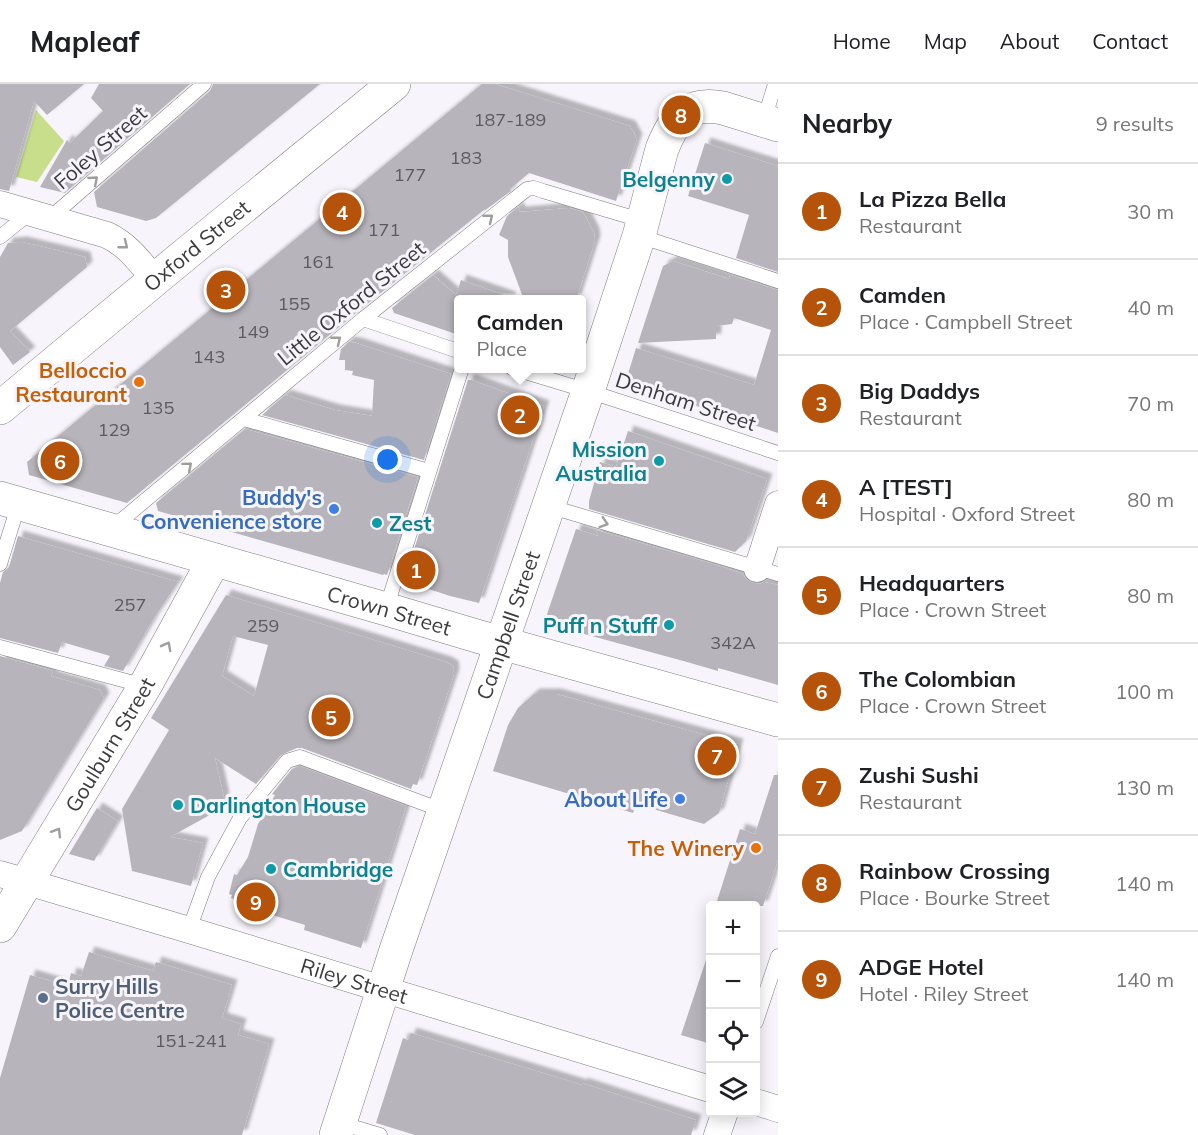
<!DOCTYPE html>
<html lang="en">
<head>
<meta charset="utf-8">
<style>
  :root { --surface:#fff; --page:#f2f2f2; --text:#202124; --muted:#757577; --line:#e0e0e0; --accent:#b45309 }
  body { margin:0; font-family:Mulish,sans-serif; background:var(--page); color:var(--text) }
  .controls { position:absolute; right:18px; bottom:18px; display:grid; overflow:hidden; border-radius:6px; box-shadow:0 3px 15px #0003 }
  .controls button { width:54px; height:54px; display:grid; place-items:center; padding:0; border:0; border-bottom:2px solid var(--line); background:var(--surface); color:var(--text); font:30px sans-serif }
  .you { position:absolute; left:388px; top:376px; width:21px; height:21px; margin:-15px; border:4px solid #fff; border-radius:50%; background:#1a73e8; box-shadow:0 0 0 9px #1a73e833 }
  .badge { display:grid; place-items:center; width:39px; height:39px; border-radius:50%; background:var(--accent); color:#fff; font-size:20px; font-weight:700 }
  .pin { position:absolute; translate:-50% -50%; border:3px solid #fff; box-shadow:0 2px 6px #0006 }
  .popup { position:absolute; left:454px; top:211px; width:132px; height:78px; box-sizing:border-box; display:grid; place-content:center; border-radius:6px; background:var(--surface); filter:drop-shadow(0 2px 4px #0005); font-size:20px; white-space:nowrap; color:var(--muted) }
  .popup b { font-size:22px; color:var(--text) }
  .popup::after { content:''; position:absolute; left:50%; top:100%; margin-left:-12px; border:12px solid transparent; border-top-color:var(--surface) }
  .list { margin:0; padding:0; list-style:none }
  h2 { display:flex; justify-content:space-between; align-items:center; height:78px; margin:0; padding:0 24px; font-size:26px }
  h2 small { font-size:20px; font-weight:400; color:var(--muted) }
  .list li { display:grid; grid-template-columns:39px 1fr auto; gap:18px; align-items:center; box-sizing:border-box; height:96px; padding:0 24px; border-top:2px solid var(--line) }
  .list b { display:block; font-size:22px; white-space:nowrap }
  .list p { margin:0; font-size:20px; white-space:nowrap; color:var(--muted) }
  .list em { font-size:20px; font-style:normal; color:var(--muted) }
  .icon { flex:none; width:33px; height:33px; fill:none; stroke:currentColor; stroke-width:2; stroke-linecap:round; stroke-linejoin:round }
  .map { position:relative; flex:none; width:778px; height:1051px; overflow:hidden }
  header { display:flex; align-items:center; gap:36px; box-sizing:border-box; height:84px; padding:0 30px; background:var(--surface); border-bottom:2px solid var(--line) }
  header strong { font-size:28px }
  nav { display:flex; gap:33px; margin-inline-start:auto; font-size:21px }
  main { display:flex }
  aside { flex:1; background:var(--surface) }
  .map>svg:first-child { display:block }
  .green { fill:#c9de8b }
  .building { fill:#b7b5bb; fill-rule:evenodd; filter:url(#shadow) }
  .lines { fill:none; stroke-linecap:round; stroke-linejoin:round }
  .lane-casing { stroke:#7e7d82; stroke-width:15 }
  .street-casing { stroke:#7e7d82; stroke-width:27 }
  .secondary-casing { stroke:#7e7d82; stroke-width:34 }
  .primary-casing { stroke:#7e7d82; stroke-width:34 }
  .lane { stroke:#fff; stroke-width:14 }
  .street { stroke:#fff; stroke-width:26 }
  .secondary { stroke:#fff; stroke-width:33 }
  .primary { stroke:#fff; stroke-width:33 }
  .oneway { stroke:#9e9e9e }
  .culture-dot { fill:#0f9aa8; stroke:#f7f5fb; stroke-width:2 }
  .food-dot { fill:#e8710a; stroke:#f7f5fb; stroke-width:2 }
  .shop-dot { fill:#3f7fe0; stroke:#f7f5fb; stroke-width:2 }
  .service-dot { fill:#5c6f8a; stroke:#f7f5fb; stroke-width:2 }
  .labels { text-anchor:middle; dominant-baseline:central; stroke-width:6; stroke-linejoin:round; paint-order:stroke }
  .number-label { font-size:18px; fill:#5b5a5d }
  .street-label { font-size:21px; fill:#3c3c3e; stroke:#f7f5fb }
  .culture-label { font-size:21px; font-weight:bold; fill:#0d838f; stroke:#f7f5fb; text-anchor:end }
  .food-label { font-size:21px; font-weight:bold; fill:#c56008; stroke:#f7f5fb; text-anchor:end }
  .shop-label { font-size:21px; font-weight:bold; fill:#366cbe; stroke:#f7f5fb; text-anchor:end }
  .service-label { font-size:21px; font-weight:bold; fill:#4e5e75; stroke:#f7f5fb; text-anchor:start }
</style>
</head>
<body>
<header>
<strong>Mapleaf</strong>
<nav><a>Home</a><a>Map</a><a>About</a><a>Contact</a></nav>
</header>
<main>
<div class="map">
<svg width="778" height="1051" viewBox="0 0 778 1051">
  <defs>
    <filter id="shadow"><feDropShadow dx="5.5" dy="-5.5" stdDeviation="1.5" flood-color="#0004"/></filter>
  </defs>
  <rect width="100%" height="100%" fill="#f7f5fb"/>
  <polygon class="green" points="36,26 64,57 37,98 16,93"/>
  <g class="building">
    <polygon points="0,0 84,0 47,31 34,17 9,107 0,105"/>
    <polygon points="99,0 190,0 65,109 40,103 67,56 70,59 103,27 91,14"/>
    <polygon points="213,0 320,0 156,134 146,137 97,123 94,108 210,7"/>
    <polygon points="482,0 495,0 630,42 637,55 616,117 529,89 510,105 511,107 484,127 485,125 357,228 127,419 29,391 27,378"/>
    <polygon points="705,59 778,82 778,188 736,174 749,131 688,112"/>
    <polygon points="518,123 520,128 569,124 583,128 594,149 595,157 576,216 524,216 508,173 508,156 499,151 507,132"/>
    <polygon points="22,158 85,173 87,183 10,247 30,268 13,281 0,263 0,173 8,159"/>
    <polygon points="673,177 729,195 730,191 778,206 778,349 633,301 628,290 636,264 754,301 771,246 734,234 732,240 716,242 716,255 638,259 663,182"/>
    <polygon points="433,191 456,211 461,196 510,213 510,216 459,216 459,251 394,229 392,224"/>
    <polygon points="349,258 356,259 451,290 424,376 262,331 285,311 335,326 372,332 374,296 352,291 353,287 345,286 345,276 339,276 341,265"/>
    <polygon points="468,296 471,296 544,322 479,519 450,512 404,497"/>
    <polygon points="245,345 418,393 387,491 384,490 383,491 158,427 156,419"/>
    <polygon points="628,347 767,395 746,457 735,468 589,425 589,417 600,378 616,383"/>
    <polygon points="576,445 598,452 596,446 720,482 743,490 746,495 753,499 760,500 764,498 778,501 778,601 718,584 718,587 687,578 544,539"/>
    <polygon points="18,452 178,498 154,534 123,587 104,582 110,572 62,558 58,569 0,554 0,499 3,488 9,483"/>
    <path d="M226,511L446,578L453,582L454,590L417,701L413,700L411,705L302,664H297L281,671L256,700L215,674L224,714L215,728L170,753L203,759L191,802L132,787L122,725L169,646L151,634ZM233,552L268,561L254,612L222,592Z"/>
    <polygon points="0,572 53,587 51,592 100,606 104,614 22,747 0,756"/>
    <polygon points="534,610 556,610 738,660 719,729 704,740 636,720 633,729 493,687 508,641 518,624"/>
    <polygon points="300,682 406,722 361,864 304,846 305,841 246,823 247,819 231,814 232,811 229,810 234,790 237,791 248,773 258,740 275,711 272,710 292,685"/>
    <polygon points="774,691 778,691 778,776 763,822 729,822 717,817 740,745 755,750"/>
    <polygon points="97,724 118,737 94,777 69,770"/>
    <polygon points="89,868 153,887 156,878 232,901 222,934 241,940 238,951 269,960 242,1051 0,1051 0,994 30,891 68,902 71,889 81,892"/>
    <polygon points="707,873 711,874 711,960 681,951"/>
    <polygon points="411,949 582,1001 582,999 696,1036 691,1051 415,1051 376,1039 403,954 408,956"/>
  </g>
  <g class="lines">
    <g class="lane-casing">
      <g id="lane">
        <polyline points="764,36 775,0"/>
        <polyline points="50,134 204,0"/>
        <polyline points="639,152 778,197"/>
        <polyline points="0,153 30,129"/>
        <polyline points="363,235 458,267"/>
        <polyline points="512,284 588,307 778,369"/>
        <polyline points="244,335 429,387"/>
        <polyline points="548,422 778,490"/>
        <polyline points="112,444 363,235 527,105 534,104 543,107 644,137"/>
        <polyline points="0,480 19,419"/>
        <polyline points="386,525 462,284"/>
        <polyline points="0,563 145,602"/>
        <polyline points="189,846 208,793 240,734 287,677 300,673 444,727"/>
        <polyline points="756,938 778,872"/>
        <polyline points="340,1039 380,1051"/>
      </g>
    </g>
    <g class="street-casing">
      <g id="street">
        <path d="M0,120L107,151C128,161 140,178 155,196"/>
        <polyline points="757,485 778,420"/>
        <path id="s1" d="M0,790L189,846L710,1005"/>
        <polyline points="756,1018 778,1025"/>
        <polyline points="717,1051 725,1028"/>
      </g>
    </g>
    <g class="secondary-casing">
      <g id="secondary">
        <path id="s2" d="M0,414L386,525L480,553L778,636"/>
        <path id="s3" d="M0,842L145,602L214,476"/>
        <path id="s4" d="M336,1051L396,866L588,307L639,152L662,65C674,34 688,17 723,24L778,41"/>
      </g>
    </g>
    <g class="primary-casing">
      <g id="primary">
        <path id="s5" d="M0,324L187,169L394,0"/>
      </g>
    </g>
    <use href="#lane" class="lane"/>
    <use href="#street" class="street"/>
    <use href="#secondary" class="secondary"/>
    <use href="#primary" class="primary"/>
  </g>
  <defs><path id="oneway-chevron" d="M-2-3.5L2.5 0L-2 3.5" fill="none" stroke-width="1.6" stroke-linecap="round" stroke-linejoin="round" transform="scale(1.5)"/></defs>
  <g class="oneway">
    <use href="#oneway-chevron" transform="translate(94 96) rotate(-41)"/>
    <use href="#oneway-chevron" transform="translate(489 134) rotate(-39)"/>
    <use href="#oneway-chevron" transform="translate(124 161) rotate(38)"/>
    <use href="#oneway-chevron" transform="translate(337 256) rotate(-39)"/>
    <use href="#oneway-chevron" transform="translate(188 382) rotate(-40)"/>
    <use href="#oneway-chevron" transform="translate(604 439) rotate(17)"/>
    <use href="#oneway-chevron" transform="translate(167 562) rotate(-62)"/>
    <use href="#oneway-chevron" transform="translate(57 748) rotate(-59)"/>
  </g>
  <g class="culture-dot">
    <circle cx="727" cy="95" r="6"/>
    <circle cx="659" cy="377" r="6"/>
    <circle cx="377" cy="439" r="6"/>
    <circle cx="669" cy="541" r="6"/>
    <circle cx="178" cy="721" r="6"/>
    <circle cx="271" cy="785" r="6"/>
  </g>
  <g class="food-dot">
    <circle cx="139" cy="298" r="6"/>
    <circle cx="756" cy="764" r="6"/>
  </g>
  <g class="shop-dot">
    <circle cx="334" cy="425" r="6"/>
    <circle cx="680" cy="715" r="6"/>
  </g>
  <circle class="service-dot" cx="43" cy="914" r="6"/>
  <g class="labels">
    <g class="number-label">
      <text x="510" y="35">187-189</text>
      <text x="466" y="73">183</text>
      <text x="410" y="90">177</text>
      <text x="384" y="145">171</text>
      <text x="318" y="177">161</text>
      <text x="294" y="219">155</text>
      <text x="253" y="247">149</text>
      <text x="209" y="272">143</text>
      <text x="158" y="323">135</text>
      <text x="114" y="345">129</text>
      <text x="130" y="520">257</text>
      <text x="263" y="541">259</text>
      <text x="733" y="558">342A</text>
      <text x="191" y="956">151-241</text>
    </g>
    <g class="street-label">
      <text transform="translate(100 63) rotate(-41)">Foley Street</text>
      <text stroke="none"><textPath href="#s5" startOffset="255">Oxford Street</textPath></text>
      <text transform="translate(351 219) rotate(-39)">Little Oxford Street</text>
      <text transform="translate(686 317) rotate(18)">Denham Street</text>
      <text stroke="none"><textPath href="#s2" startOffset="405">Crown Street</textPath></text>
      <text stroke="none"><textPath href="#s4" startOffset="538">Campbell Street</textPath></text>
      <text stroke="none"><textPath href="#s3" startOffset="212">Goulburn Street</textPath></text>
      <text stroke="none"><textPath href="#s1" startOffset="370">Riley Street</textPath></text>
    </g>
    <g class="culture-label">
      <text x="715" y="95">Belgenny</text>
      <text x="647" y="365">Mission<tspan x="647" dy="24">Australia</tspan></text>
      <text x="389" y="439" text-anchor="start">Zest</text>
      <text x="657" y="541">Puff n Stuff</text>
      <text x="190" y="721" text-anchor="start">Darlington House</text>
      <text x="283" y="785" text-anchor="start">Cambridge</text>
    </g>
    <g class="food-label">
      <text x="127" y="286">Belloccio<tspan x="127" dy="24">Restaurant</tspan></text>
      <text x="744" y="764">The Winery</text>
    </g>
    <g class="shop-label">
      <text x="322" y="413">Buddy's<tspan x="322" dy="24">Convenience store</tspan></text>
      <text x="668" y="715">About Life</text>
    </g>
    <g class="service-label">
      <text x="55" y="902">Surry Hills<tspan x="55" dy="24">Police Centre</tspan></text>
    </g>
  </g>
</svg>
<div class="controls">
<button>+</button>
<button>−</button>
<button><svg class="icon" aria-label="locate" viewBox="0 0 24 24"><circle cx="12" cy="12" r="6"/><path d="M12 2v4M12 18v4M2 12h4M18 12h4"/></svg></button>
<button><svg class="icon" aria-label="layers" viewBox="0 0 24 24"><path d="M12 4l9 5-9 5-9-5zM3 14l9 5 9-5"/></svg></button>
</div>
<div class="you"></div>
<div class="pin badge" style="left:416px;top:486px">1</div>
<div class="pin badge" style="left:520px;top:331px">2</div>
<div class="popup"><b>Camden</b>Place</div>
<div class="pin badge" style="left:226px;top:206px">3</div>
<div class="pin badge" style="left:342px;top:128px">4</div>
<div class="pin badge" style="left:331px;top:633px">5</div>
<div class="pin badge" style="left:60px;top:377px">6</div>
<div class="pin badge" style="left:717px;top:672px">7</div>
<div class="pin badge" style="left:681px;top:31px">8</div>
<div class="pin badge" style="left:256px;top:818px">9</div>
</div>
<aside>
<h2>Nearby<small>9 results</small></h2>
<ul class="list">
<li><span class="badge">1</span><div><b>La Pizza Bella</b><p>Restaurant</p></div><em>30 m</em></li>
<li><span class="badge">2</span><div><b>Camden</b><p>Place · Campbell Street</p></div><em>40 m</em></li>
<li><span class="badge">3</span><div><b>Big Daddys</b><p>Restaurant</p></div><em>70 m</em></li>
<li><span class="badge">4</span><div><b>A [TEST]</b><p>Hospital · Oxford Street</p></div><em>80 m</em></li>
<li><span class="badge">5</span><div><b>Headquarters</b><p>Place · Crown Street</p></div><em>80 m</em></li>
<li><span class="badge">6</span><div><b>The Colombian</b><p>Place · Crown Street</p></div><em>100 m</em></li>
<li><span class="badge">7</span><div><b>Zushi Sushi</b><p>Restaurant</p></div><em>130 m</em></li>
<li><span class="badge">8</span><div><b>Rainbow Crossing</b><p>Place · Bourke Street</p></div><em>140 m</em></li>
<li><span class="badge">9</span><div><b>ADGE Hotel</b><p>Hotel · Riley Street</p></div><em>140 m</em></li>
</ul>
</aside>
</main>
</body>
</html>
